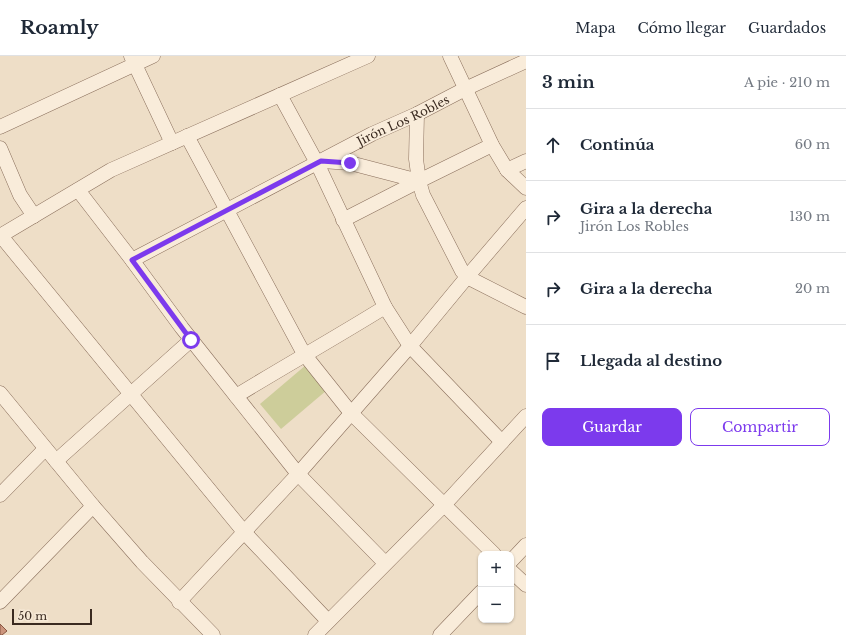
<!DOCTYPE html>
<html lang="es">
<head>
<meta charset="utf-8">
<style>
  :root { --surface:#fff; --page:#f6f6f7; --text:#1f2937; --muted:#747a83; --line:#e0e1e3; --accent:#7c3aed }
  body { margin:0; font-family:"Libre Baskerville",serif; background:var(--page); color:var(--text) }
  .controls { position:absolute; right:12px; bottom:12px; display:grid; overflow:hidden; border-radius:8px; box-shadow:0 1px 3px #0004 }
  .controls button { width:36px; height:36px; display:grid; place-items:center; padding:0; border:0; border-bottom:1px solid var(--line); background:var(--surface); color:var(--text); font:20px sans-serif }
  .scale { position:absolute; left:12px; bottom:10px; width:80px; box-sizing:border-box; padding-left:4px; border:2px solid #3a2a20; border-top:0; font-size:11px; line-height:14px; white-space:nowrap; color:#3a2a20; -webkit-text-stroke:3px #f6e9d6; paint-order:stroke }
  .stop { position:absolute; width:12px; height:12px; margin:-9px; border:3px solid #7c3aed; border-radius:50%; background:#fff }
  .stop.end { background:#7c3aed; border-color:#fff; box-shadow:0 1px 4px #0008 }
  .list { margin:0; padding:0; list-style:none }
  h2 { display:flex; justify-content:space-between; align-items:center; height:52px; margin:0; padding:0 16px; font-size:17px }
  h2 small { font-size:13px; font-weight:400; color:var(--muted) }
  .list li { display:grid; grid-template-columns:26px 1fr auto; gap:12px; align-items:center; box-sizing:border-box; height:72px; padding:0 16px; border-top:1px solid var(--line) }
  .list b { display:block; font-size:15px; white-space:nowrap }
  .list p { margin:0; font-size:13px; white-space:nowrap; color:var(--muted) }
  .list em { font-size:13px; font-style:normal; color:var(--muted) }
  .actions { display:flex; gap:8px; padding:12px 16px }
  .actions a { flex:1; padding:9px 0; border:1px solid var(--accent); border-radius:8px; text-align:center; font-size:14px; color:var(--accent) }
  .actions .main { background:var(--accent); color:#fff }
  .icon { flex:none; width:22px; height:22px; fill:none; stroke:currentColor; stroke-width:2; stroke-linecap:round; stroke-linejoin:round }
  .map { position:relative; flex:none; width:526px; height:579px; overflow:hidden }
  header { display:flex; align-items:center; gap:24px; box-sizing:border-box; height:56px; padding:0 20px; background:var(--surface); border-bottom:1px solid var(--line) }
  header strong { font-size:19px }
  nav { display:flex; gap:22px; margin-inline-start:auto; font-size:14px }
  main { display:flex }
  aside { flex:1; background:var(--surface) }
  .map>svg:first-child { display:block }
  .green { fill:#cdcd9a }
  .building { fill:#cc957d; stroke:#895642 }
  .lines { fill:none; stroke-linecap:round; stroke-linejoin:round }
  .minor-casing { stroke:#8a6f5c; stroke-width:15 }
  .minor { stroke:#f9ecda; stroke-width:14 }
  .route { stroke:#7c3aed; stroke-width:5 }
  .labels { text-anchor:middle; dominant-baseline:central; stroke-width:4; stroke-linejoin:round; paint-order:stroke }
  .street-label { font-size:12px; fill:#3a2a20; stroke:#f6e9d6 }
</style>
</head>
<body>
<header>
<strong>Roamly</strong>
<nav><a>Mapa</a><a>Cómo llegar</a><a>Guardados</a></nav>
</header>
<main>
<div class="map">
<svg width="526" height="579" viewBox="0 0 526 579">
  <rect width="100%" height="100%" fill="#eedec7"/>
  <polygon class="green" points="306,309 327,334 281,373 260,348"/>
  <polygon class="building" points="0,568 7,575 2,579 0,579"/>
  <g class="lines">
    <g class="minor-casing">
      <g id="minor">
        <polyline points="131,0 172,87"/>
        <polyline points="450,0 492,89 507,114 526,132"/>
        <polyline points="280,39 317,107 385,251 410,290 502,386"/>
        <polyline points="417,58 416,103 419,125 423,139 462,215 467,221 526,251"/>
        <polyline points="0,71 153,0"/>
        <polyline points="187,80 304,298 351,357 494,498"/>
        <polyline points="0,92 20,139 34,160"/>
        <polyline points="322,105 350,107 419,125"/>
        <polyline points="507,114 526,105"/>
        <polyline points="78,134 132,204 182,272 298,418 385,507"/>
        <polyline points="343,164 419,125 492,89"/>
        <polyline points="0,180 111,114 368,0"/>
        <polyline points="1,180 244,476 328,565"/>
        <path id="s1" d="M132,204L372,78L417,58L465,33L526,5"/>
        <polyline points="0,337 93,450 142,506 213,579"/>
        <path d="M236,340C285,310 335,282 385,251"/>
        <polyline points="56,405 191,284"/>
        <polyline points="0,439 45,393"/>
        <polyline points="511,505 526,489"/>
        <polyline points="511,515 526,529"/>
        <polyline points="0,546 93,450"/>
        <polyline points="179,546 298,418 410,290 467,221 526,152"/>
        <polyline points="315,579 444,449 526,360"/>
        <polyline points="440,579 481,536"/>
      </g>
    </g>
    <use href="#minor" class="minor"/>
  </g>
  <g class="lines">
    <polyline class="route" points="191,284 132,204 321,105 350,107"/>
  </g>
  <g class="labels">
    <g class="street-label">
      <text stroke="none"><textPath href="#s1" startOffset="305">Jirón Los Robles</textPath></text>
    </g>
  </g>
</svg>
<div class="controls">
<button>+</button>
<button>−</button>
</div>
<div class="scale">50 m</div>
<div class="stop" style="left:191px;top:284px"></div>
<div class="stop end" style="left:350px;top:107px"></div>
</div>
<aside>
<h2>3 min<small>A pie · 210 m</small></h2>
<ul class="list">
<li><svg class="icon" aria-label="ahead" viewBox="0 0 24 24"><path d="M12 20V5M6 11l6-6 6 6"/></svg><div><b>Continúa</b></div><em>60 m</em></li>
<li><svg class="icon" aria-label="right" viewBox="0 0 24 24"><path d="M7 20v-9h11M14 6l5 5-5 5"/></svg><div><b>Gira a la derecha</b><p>Jirón Los Robles</p></div><em>130 m</em></li>
<li><svg class="icon" aria-label="right" viewBox="0 0 24 24"><path d="M7 20v-9h11M14 6l5 5-5 5"/></svg><div><b>Gira a la derecha</b></div><em>20 m</em></li>
<li><svg class="icon" aria-label="arrive" viewBox="0 0 24 24"><path d="M6 21V4h12l-3 4 3 4H6"/></svg><div><b>Llegada al destino</b></div></li>
</ul>
<div class="actions"><a class="main">Guardar</a><a>Compartir</a></div>
</aside>
</main>
</body>
</html>
